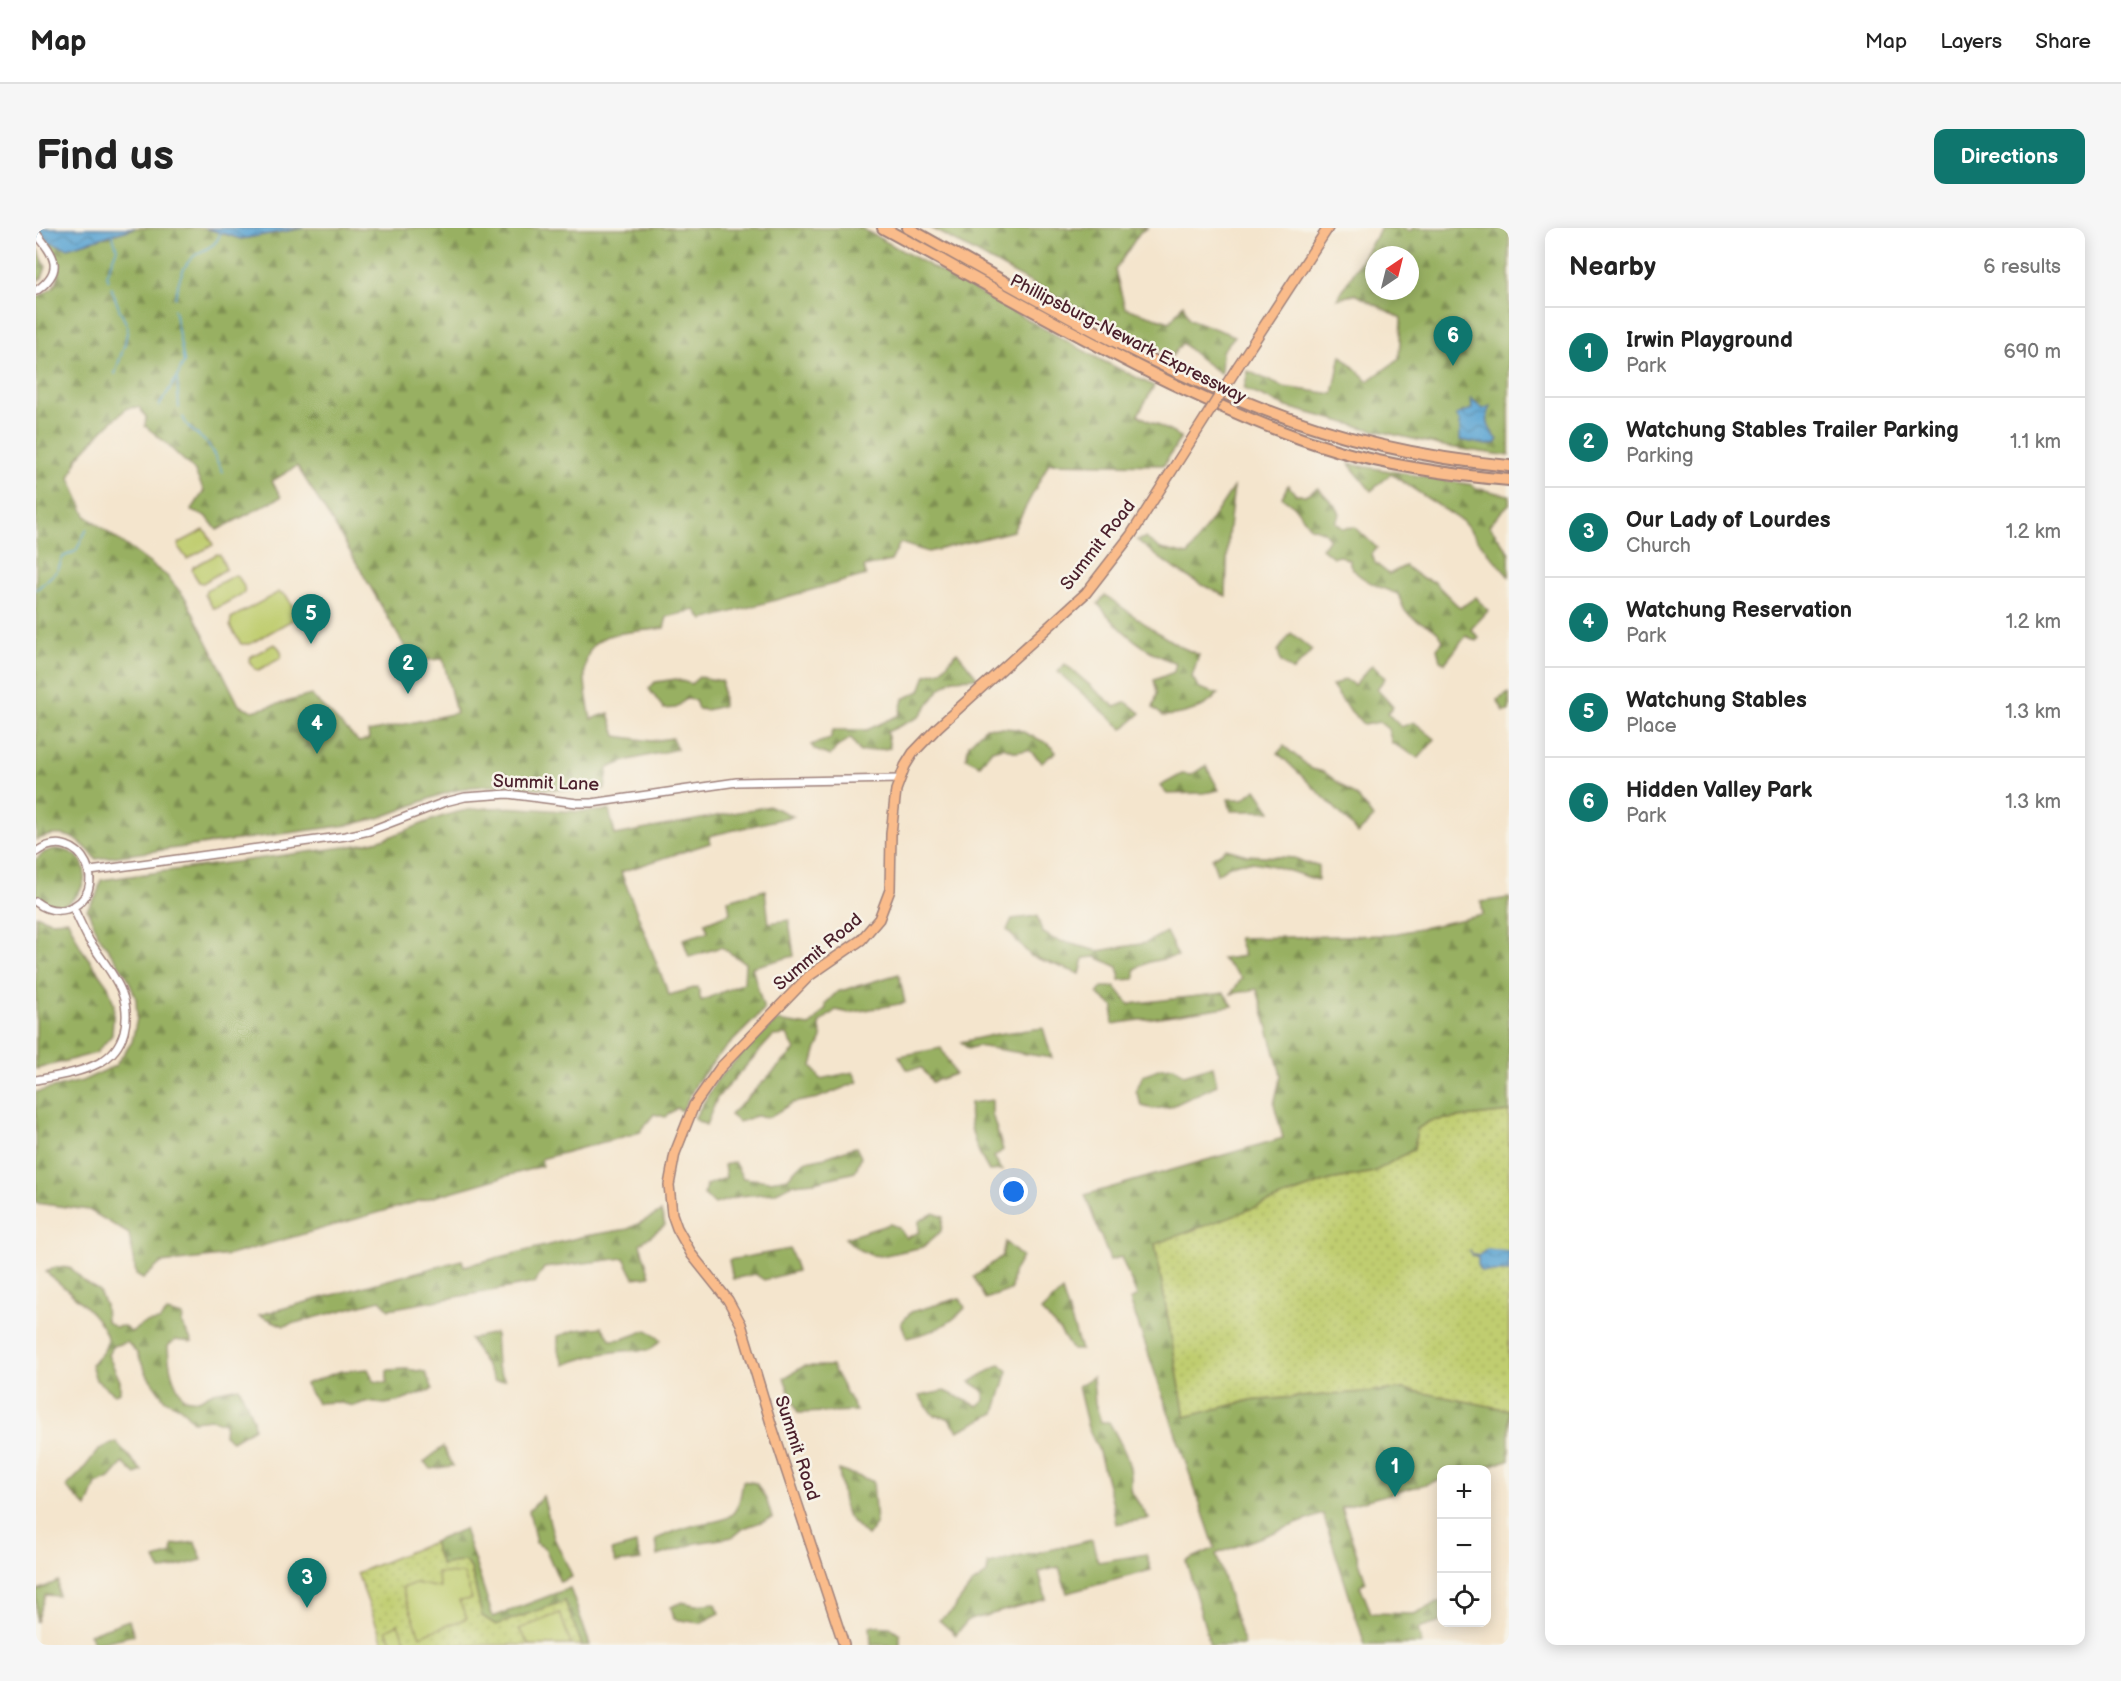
<!DOCTYPE html>
<html lang="en">
<head>
<meta charset="utf-8">
<style>
  :root { --surface:#fff; --page:#f6f6f6; --text:#222; --muted:#767676; --line:#e0e0e0; --accent:#0f766e }
  body { margin:0; font-family:"Balsamiq Sans",sans-serif; background:var(--page); color:var(--text) }
  .controls { position:absolute; right:18px; bottom:18px; display:grid; overflow:hidden; border-radius:12px; box-shadow:0 3px 15px #0003 }
  .controls button { width:54px; height:54px; display:grid; place-items:center; padding:0; border:0; border-bottom:2px solid var(--line); background:var(--surface); color:var(--text); font:30px sans-serif }
  .compass { position:absolute; left:1329px; top:18px; width:54px; height:54px; border-radius:50%; background:var(--surface); box-shadow:0 3px 15px #0003; rotate:35deg }
  .you { position:absolute; left:978px; top:964px; width:21px; height:21px; margin:-15px; border:4px solid #fff; border-radius:50%; background:#1a73e8; box-shadow:0 0 0 9px #1a73e833 }
  .badge { display:grid; place-items:center; width:39px; height:39px; border-radius:50%; background:var(--accent); color:#fff; font-size:20px; font-weight:700 }
  .pin { position:absolute; translate:-50% -50px; filter:drop-shadow(0 2px 3px #0008) }
  .pin::after { content:''; position:absolute; top:32px; width:21px; height:18px; background:inherit; clip-path:polygon(0 0,100% 0,50% 100%) }
  .list { margin:0; padding:0; list-style:none }
  h2 { display:flex; justify-content:space-between; align-items:center; height:78px; margin:0; padding:0 24px; font-size:26px }
  h2 small { font-size:20px; font-weight:400; color:var(--muted) }
  .list li { display:grid; grid-template-columns:39px 1fr auto; gap:18px; align-items:center; box-sizing:border-box; height:90px; padding:0 24px; border-top:2px solid var(--line) }
  .list b { display:block; font-size:22px; white-space:nowrap }
  .list p { margin:0; font-size:20px; white-space:nowrap; color:var(--muted) }
  .list em { font-size:20px; font-style:normal; color:var(--muted) }
  .icon { flex:none; width:33px; height:33px; fill:none; stroke:currentColor; stroke-width:2; stroke-linecap:round; stroke-linejoin:round }
  .map { position:relative; flex:none; width:1473px; height:1417px; overflow:hidden; border-radius:12px }
  header { display:flex; align-items:center; gap:36px; box-sizing:border-box; height:84px; padding:0 30px; background:var(--surface); border-bottom:2px solid var(--line) }
  header strong { font-size:28px }
  nav { display:flex; gap:33px; margin-inline-start:auto; font-size:21px }
  .intro { display:flex; align-items:center; justify-content:space-between; box-sizing:border-box; height:144px; padding:0 36px }
  h1 { margin:0; font-size:42px }
  .button { padding:15px 27px; border-radius:12px; background:var(--accent); color:#fff; font-size:21px; font-weight:700 }
  main { display:flex; gap:36px; padding:0 36px }
  aside { flex:1; background:var(--surface); border-radius:12px; box-shadow:0 3px 15px #0003 }
  .map>svg:first-child { display:block }
  .green { fill:url(#green-dots); stroke:#85764d; stroke-width:1.5 }
  .forest { fill:url(#forest-firs); stroke:#716846; stroke-width:1.5; fill-rule:evenodd }
  .pitch { fill:#c0cd6f; stroke:#85764d; stroke-width:1.5 }
  .water { fill:url(#water-waves); stroke:#52627f; stroke-width:1.5 }
  .lines { fill:none; stroke-linecap:round; stroke-linejoin:round }
  .stream { stroke:#5ba5d3; stroke-width:1.5 }
  .minor-casing { stroke:#9f827c; stroke-width:10 }
  .major-casing { stroke:#9f827c; stroke-width:12 }
  .highway-casing { stroke:#9f827c; stroke-width:14 }
  .minor { stroke:#fff; stroke-width:7 }
  .major { stroke:#fabc8b; stroke-width:9 }
  .highway { stroke:#fabc8b; stroke-width:10 }
  .major-bridge-casing { stroke:#9f827c; stroke-width:12; stroke-linecap:butt }
  .major-bridge { stroke:#fabc8b; stroke-width:9 }
  .labels { text-anchor:middle; dominant-baseline:central; stroke-width:5; stroke-linejoin:round; paint-order:stroke }
  .street-label { font-size:18px; fill:#4a1f2b; stroke:#f7f3e8 }
</style>
</head>
<body>
<header>
<strong>Map</strong>
<nav><a>Map</a><a>Layers</a><a>Share</a></nav>
</header>
<div class="intro"><h1>Find us</h1><a class="button">Directions</a></div>
<main>
<div class="map">
<svg width="1473" height="1417" viewBox="0 0 1473 1417">
  <defs>
    <pattern id="green-dots" width="8" height="8" patternUnits="userSpaceOnUse" patternTransform="scale(1.5)"><rect width="8" height="8" fill="#c0cd6f"/><path d="M2 2h.1M6 6h.1" fill="none" stroke="#a6b060" stroke-width="1.8" stroke-linecap="round"/></pattern>
    <pattern id="forest-firs" width="22" height="20" patternUnits="userSpaceOnUse" patternTransform="scale(1.5)"><rect width="22" height="20" fill="#98b062"/><path d="M5 1l3.5 6h-7zM16 11l3.5 6h-7z" fill="#7e8f51"/></pattern>
    <pattern id="water-waves" width="16" height="10" patternUnits="userSpaceOnUse" patternTransform="scale(1.5)"><rect width="16" height="10" fill="#5ba5d3"/><path d="M0 5q4-4 8 0t8 0" fill="none" stroke="#4d86ab"/></pattern>
  </defs>
  <rect width="100%" height="100%" fill="#f7f3e8"/>
  <filter id="ink" filterUnits="userSpaceOnUse"><feTurbulence type="fractalNoise" baseFrequency=".0167" numOctaves="2"/><feDisplacementMap in="SourceGraphic" scale="12" xChannelSelector="R" yChannelSelector="G"/><feConvolveMatrix kernelMatrix="1 2 1 2 8 2 1 2 1" color-interpolation-filters="sRGB"/></filter>
  <filter id="wash" filterUnits="userSpaceOnUse"><feTurbulence type="fractalNoise" baseFrequency=".008" numOctaves="4" result="noise"/><feDisplacementMap in="SourceGraphic" scale="24" xChannelSelector="R" yChannelSelector="G"/><feGaussianBlur stdDeviation="1.35" result="paint"/><feColorMatrix in="noise" values="0 0 0 0 0 0 0 0 0 0 0 0 0 0 0 0 0 1.4 0 .05"/><feComposite in="paint" operator="in"/></filter>
  <g filter="url(#wash)">
    <rect width="100%" height="100%" fill="#f4e5cd"/>
    <g class="green">
      <polygon points="1473,884 1473,1182 1368,1161 1211,1173 1149,1190 1119,1015 1294,952 1338,944 1381,901 1394,893"/>
      <polygon points="397,1314 405,1337 428,1333 435,1340 446,1388 460,1397 529,1373 546,1417 348,1417 321,1345"/>
    </g>
    <g class="forest">
      <path d="M99,0H169L205,11L268,0H441L454,2L464,0H825L1065,132L1118,158L1102,187L1145,209L1128,237L1013,235L977,303L892,324L864,315L855,333L828,339L830,347L667,392L659,382L631,389L628,400C610,403 590,403 572,408C538,419 550,466 555,491L573,485L580,508L615,513L636,510L641,521L593,532L572,540L569,561C525,567 480,553 436,559C404,564 378,578 348,588C336,592 324,594 312,597L60,631C43,609 27,600 0,612V70C5,67 13,63 17,59C29,45 20,25 12,13L31,20ZM103,179L110,189L109,198L123,209L158,242L168,263L155,283L171,289L181,302L245,269L236,253L261,238L302,303L377,433L407,431L420,485L332,504L333,511L323,514L275,467L217,483L203,477L150,371L131,348L50,288L34,250L42,229L69,200L91,180Z"/>
      <polygon points="895,0 1112,0 1104,4 1079,42 1089,80 1134,94 1147,76 1153,91 1199,108 1186,123 1185,146 1162,129 1146,115 1136,128 1087,105"/>
      <path d="M1345,0H1368L1374,3L1377,0H1473V228L1412,219L1329,200L1251,179L1208,161L1212,143L1247,159L1297,166L1305,127L1332,153L1363,131L1365,90L1319,66L1301,71ZM1338,27H1374V63H1338Z"/>
      <polygon points="0,18 10,39 6,50 0,53"/>
      <polygon points="1313,236 1437,257 1439,260 1473,267 1473,276 1453,297 1473,324 1473,349 1426,293 1355,246 1335,263"/>
      <path d="M1252,257L1260,267H1269L1282,260L1301,280L1304,286L1299,294L1307,300L1319,299L1341,320L1336,326L1339,335L1353,346L1369,338L1384,349L1398,354L1424,380L1440,369L1452,383L1435,401L1443,410L1441,413L1430,408L1409,435L1404,433L1401,420L1407,413C1400,395 1381,397 1370,384C1366,379 1364,371 1362,366C1347,361 1315,349 1313,332L1304,328L1297,329L1286,320L1293,310L1287,303L1274,299L1258,278L1246,269Z"/>
      <path d="M1198,258L1192,308L1190,368C1153,352 1132,338 1101,312L1109,310L1125,321L1152,327Z"/>
      <path d="M1069,367L1119,403L1143,418L1163,427L1156,449L1163,460L1182,466C1168,482 1148,487 1127,488L1117,480L1121,466L1118,452L1138,444L1140,435C1108,424 1083,402 1062,376Z"/>
      <polygon points="1255,405 1276,422 1257,443 1245,434 1242,423"/>
      <polygon points="921,424 942,450 917,451 903,462 883,489 851,504 854,520 824,524 815,510 800,520 794,528 779,522 775,517 794,511 797,502 831,502 863,487 867,471 884,463 890,447 905,443"/>
      <polygon points="1029,436 1079,479 1090,474 1105,485 1087,501 1022,444"/>
      <polygon points="1336,437 1349,450 1341,461 1357,479 1351,485 1365,499 1378,494 1399,511 1383,530 1356,515 1352,501 1343,494 1328,497 1310,478 1296,458 1309,451 1318,457"/>
      <polygon points="663,449 686,453 687,478 670,482 662,481 659,472 650,471 640,480 628,481 613,461 619,454 640,451 655,456"/>
      <polygon points="1473,465 1473,483 1468,484 1461,472"/>
      <polygon points="950,499 981,501 1013,516 1020,524 1006,534 993,522 980,524 967,519 956,522 944,537 930,530 933,516"/>
      <polygon points="1248,518 1276,541 1288,544 1309,560 1323,571 1337,590 1322,606 1304,585 1242,525"/>
      <polygon points="1170,538 1183,562 1168,565 1131,566 1124,558 1146,546 1155,547"/>
      <polygon points="1220,561 1235,583 1195,583 1192,571 1207,571"/>
      <path d="M734,578L757,588L673,608L674,615L585,644L633,767L662,759L665,773L708,755L709,735L685,719L653,729L647,711L672,704L669,695L694,685L692,672L729,662L733,695L753,692L758,728L716,739L728,782L681,829L661,854L646,883L641,880L629,889L618,886L604,904L505,931L506,938L194,1027L125,1035L107,1051L100,1047L93,1006L53,982L0,975V864L46,853L79,838L96,814L101,790L100,771L91,748L63,708L51,681L61,667L65,652L316,618C329,615 343,613 356,608C384,597 410,584 440,581C484,575 529,588 573,582L579,607Z"/>
      <path d="M18,621C79,623 36,707 0,667V631L9,624Z"/>
      <path d="M1190,621L1211,627L1259,630L1270,635L1282,637V652C1259,646 1220,628 1198,636C1192,638 1186,643 1181,646L1176,630Z"/>
      <polygon points="1473,670 1473,884 1394,893 1381,901 1378,921 1338,944 1294,952 1119,1016 1149,1189 1211,1173 1368,1161 1473,1182 1473,1232 1441,1241 1406,1242 1405,1252 1305,1279 1330,1354 1324,1357 1335,1385 1378,1386 1405,1373 1405,1394 1382,1401 1386,1416 1329,1417 1287,1286 1180,1326 1208,1417 1174,1417 1150,1333 1179,1320 1094,1072 1101,1068 1085,1029 1074,1032 1049,967 1247,910 1238,876 1245,847 1221,761 1195,766 1206,750 1186,731 1208,728 1202,710 1353,707 1447,687 1445,674"/>
      <polygon points="0,687 14,693 32,692 45,720 72,758 78,776 76,807 60,825 0,841"/>
      <polygon points="1001,688 1006,704 1017,711 1062,723 1110,715 1130,704 1142,728 1113,734 1099,741 1099,751 1084,752 1082,739 1060,729 1048,730 1044,746 995,728 971,702 976,691"/>
      <polygon points="863,746 869,775 813,785 800,782 783,795 786,810 780,823 776,838 784,851 817,844 822,854 782,870 756,875 734,889 720,888 703,894 694,887 759,822 751,807 737,808 681,870 670,897 658,891 681,852 722,809 741,793 774,798 790,780 789,776 801,764"/>
      <polygon points="1066,759 1079,759 1093,776 1188,765 1197,778 1076,796 1078,779 1061,766"/>
      <polygon points="1007,800 1016,830 941,818 932,821 925,814 961,806"/>
      <polygon points="905,820 919,846 896,854 886,840 871,841 863,828"/>
      <polygon points="1177,838 1181,857 1134,879 1117,881 1106,878 1100,863 1107,847 1125,840 1138,839 1148,847"/>
      <path d="M956,872V886L967,922L958,929L966,942L953,943C941,923 931,899 934,875Z"/>
      <path d="M820,919L825,929L819,944L778,954L757,956L738,965L704,968L679,976L668,967L670,957L690,950L688,937L698,934L707,950L734,953L752,950C769,928 769,935 793,928C802,925 811,921 820,919Z"/>
      <polygon points="625,984 629,997 604,1016 614,1048 598,1050 588,1030 508,1040 499,1055 353,1081 344,1072 248,1098 223,1087 426,1032 428,1038 549,1008 592,1001"/>
      <polygon points="898,985 907,989 905,1003 887,1019 845,1028 835,1027 822,1021 809,1010 854,996 862,999 870,1010 883,1004 883,993"/>
      <polygon points="969,1014 986,1029 977,1045 975,1062 949,1071 938,1049 966,1028"/>
      <polygon points="754,1021 761,1043 728,1052 719,1046 697,1051 693,1032"/>
      <path d="M20,1039L35,1040L48,1054L62,1062L69,1077L70,1093L79,1099L87,1098L95,1104L109,1095L123,1093L131,1084L147,1088L146,1096L156,1114L139,1112L132,1118C133,1140 136,1151 147,1170L163,1172L177,1164L203,1159L217,1191L218,1200L196,1213L188,1207L189,1195L175,1191L157,1193L144,1179L129,1172L112,1148L101,1125L91,1114L77,1118L72,1127L84,1153V1164L79,1166L60,1152L55,1136C62,1130 70,1123 71,1113C72,1093 24,1056 10,1044Z"/>
      <polygon points="1026,1063 1045,1122 1036,1122 1024,1103 1005,1083"/>
      <path d="M924,1070L929,1080C913,1098 894,1105 871,1110L865,1095L875,1084Z"/>
      <path d="M566,1099L575,1112L587,1111L611,1102L625,1112L614,1122C583,1122 557,1125 529,1137L522,1122V1108L540,1102Z"/>
      <polygon points="459,1105 461,1138 469,1152 459,1153 434,1111"/>
      <polygon points="964,1136 972,1143 959,1185 922,1203 912,1190 897,1187 883,1168 909,1163 942,1178 949,1172 947,1162 934,1154"/>
      <polygon points="768,1138 796,1138 820,1183 762,1185 748,1150"/>
      <polygon points="332,1141 338,1153 351,1155 351,1142 370,1141 389,1144 397,1161 365,1173 349,1176 329,1174 318,1178 300,1174 281,1175 269,1156 305,1143"/>
      <path d="M1057,1149L1059,1175L1065,1194H1073C1084,1214 1100,1239 1094,1262L1113,1291L1080,1296L1076,1272L1062,1221L1052,1200L1042,1158Z"/>
      <polygon points="80,1214 106,1243 99,1246 87,1235 74,1250 60,1256 51,1280 30,1259 45,1244 63,1221"/>
      <polygon points="407,1219 417,1238 395,1241 388,1234"/>
      <polygon points="803,1242 837,1253 840,1296 831,1308 812,1289 807,1274"/>
      <path d="M707,1253L720,1255L731,1273L736,1290L708,1300L697,1309L660,1315L622,1328L620,1311C634,1305 649,1299 664,1296C698,1291 702,1288 707,1253Z"/>
      <polygon points="507,1268 518,1310 533,1341 536,1349 524,1354 509,1320 500,1315 493,1283"/>
      <polygon points="428,1301 457,1389 534,1360 554,1417 546,1417 529,1373 460,1397 446,1388 435,1340 428,1333 405,1337 397,1314"/>
      <polygon points="1056,1312 1062,1334 1110,1326 1115,1342 1031,1365 1023,1339 1003,1344 1010,1371 931,1393 920,1407 903,1392 915,1384 935,1357 951,1346 952,1336"/>
      <polygon points="159,1314 166,1332 125,1343 119,1331 136,1326 137,1317"/>
      <polygon points="600,1316 605,1332 580,1335 575,1323"/>
      <polygon points="22,1353 22,1368 9,1367 0,1394 0,1363"/>
      <polygon points="646,1374 659,1377 679,1375 684,1385 664,1395 638,1391 635,1379"/>
      <polygon points="93,1392 98,1407 59,1416 53,1406"/>
      <polygon points="834,1398 854,1399 864,1406 864,1417 835,1417"/>
    </g>
    <g class="pitch">
      <polygon points="168,302 171,305 177,317 151,331 143,320 143,315"/>
      <polygon points="181,326 184,327 190,341 167,355 163,354 156,343 157,339"/>
      <path d="M199,347C204,350 210,359 208,365L181,380H177L169,367L170,362Z"/>
      <polygon points="243,364 250,367 260,384 258,391 214,416 205,416 194,398 195,390"/>
      <path d="M238,416C243,418 247,425 245,430L223,442L219,441L213,433L214,429Z"/>
      <polygon points="401,1345 428,1346 436,1371 423,1373 431,1390 384,1408 366,1360 379,1355 404,1360"/>
      <polygon points="524,1385 535,1417 494,1417 483,1401"/>
      <polygon points="362,1396 370,1414 364,1417 358,1417 350,1402"/>
    </g>
    <g class="water">
      <polygon points="2,0 99,0 31,20 12,13 10,10 0,17 0,5 4,3"/>
      <polygon points="169,0 268,0 205,11"/>
      <path d="M1435,170L1447,181L1455,178C1448,193 1452,200 1462,212L1461,215L1451,217L1424,212V194L1420,187L1436,181Z"/>
      <polygon points="1434,1021 1436,1026 1442,1028 1451,1021 1473,1023 1473,1044 1445,1044 1442,1040 1442,1030 1435,1027"/>
    </g>
    <g class="lines">
      <g class="stream">
        <polyline points="73,52 70,47 81,20 76,6"/>
        <polyline points="75,59 84,83 92,99 89,115 79,146"/>
        <path d="M139,70C142,56 145,40 156,30C165,21 181,20 184,5"/>
        <polyline points="138,81 148,134 141,149 143,180"/>
        <polyline points="123,178 140,151"/>
        <path d="M147,189C151,202 165,207 173,218C178,226 182,236 187,244"/>
        <polyline points="0,362 22,342 27,329 40,323 51,301"/>
      </g>
    </g>
  </g>
  <g filter="url(#ink)">
    <g class="lines">
      <g class="minor-casing">
        <g id="minor">
          <path d="M0,5C19,29 29,42 0,63"/>
          <path d="M0,624C45,593 78,666 31,681C19,684 9,681 0,674"/>
          <polyline points="54,643 310,608 333,603 409,574 429,569 472,566 541,575 556,575 701,554 864,551"/>
          <path d="M0,852C20,848 44,845 63,835C76,828 84,818 88,804C98,766 72,742 53,712C47,701 42,690 37,679"/>
        </g>
      </g>
      <g class="major-casing">
        <g id="major">
          <polyline points="1202,138 1292,0"/>
          <polyline points="808,1417 737,1202 705,1096 692,1072 656,1027 641,1000 636,986 633,957 639,925 658,877 684,840 773,748 825,712 843,691 854,662 855,606 860,562 869,538 877,525 902,499 1050,365 1095,307 1170,189"/>
        </g>
      </g>
      <g class="highway-casing">
        <g id="highway">
          <path d="M847,0C943,52 1037,107 1135,155C1190,181 1245,206 1303,223C1358,239 1416,247 1473,252"/>
          <path d="M872,0C985,63 1097,129 1217,177C1298,210 1386,230 1473,238"/>
        </g>
      </g>
      <use href="#minor" class="minor"/>
      <use href="#major" class="major"/>
      <use href="#highway" class="highway"/>
      <g class="major-bridge-casing">
        <polyline id="major-bridge" points="1170,189 1202,138"/>
      </g>
      <use href="#major-bridge" class="major-bridge"/>
    </g>
  </g>
  <g class="labels">
    <g class="street-label">
      <text transform="translate(1092 111) rotate(27)">Phillipsburg-Newark Expressway</text>
      <text transform="translate(1062 317) rotate(-52)">Summit Road</text>
      <text transform="translate(510 555) rotate(2)">Summit Lane</text>
      <text transform="translate(782 724) rotate(-40)">Summit Road</text>
      <text transform="translate(761 1220) rotate(72)">Summit Road</text>
    </g>
  </g>
</svg>
<div class="controls">
<button>+</button>
<button>−</button>
<button><svg class="icon" aria-label="locate" viewBox="0 0 24 24"><circle cx="12" cy="12" r="6"/><path d="M12 2v4M12 18v4M2 12h4M18 12h4"/></svg></button>
</div>
<svg class="compass" viewBox="-18 -18 36 36"><path d="M0-13l5 13h-10z" fill="#e53935"/><path d="M0 13l5-13h-10z" fill="#767676"/></svg>
<div class="you"></div>
<div class="pin badge" style="left:1359px;top:1269px">1</div>
<div class="pin badge" style="left:372px;top:466px">2</div>
<div class="pin badge" style="left:271px;top:1380px">3</div>
<div class="pin badge" style="left:281px;top:526px">4</div>
<div class="pin badge" style="left:275px;top:416px">5</div>
<div class="pin badge" style="left:1417px;top:138px">6</div>
</div>
<aside>
<h2>Nearby<small>6 results</small></h2>
<ul class="list">
<li><span class="badge">1</span><div><b>Irwin Playground</b><p>Park</p></div><em>690 m</em></li>
<li><span class="badge">2</span><div><b>Watchung Stables Trailer Parking</b><p>Parking</p></div><em>1.1 km</em></li>
<li><span class="badge">3</span><div><b>Our Lady of Lourdes</b><p>Church</p></div><em>1.2 km</em></li>
<li><span class="badge">4</span><div><b>Watchung Reservation</b><p>Park</p></div><em>1.2 km</em></li>
<li><span class="badge">5</span><div><b>Watchung Stables</b><p>Place</p></div><em>1.3 km</em></li>
<li><span class="badge">6</span><div><b>Hidden Valley Park</b><p>Park</p></div><em>1.3 km</em></li>
</ul>
</aside>
</main>
</body>
</html>
